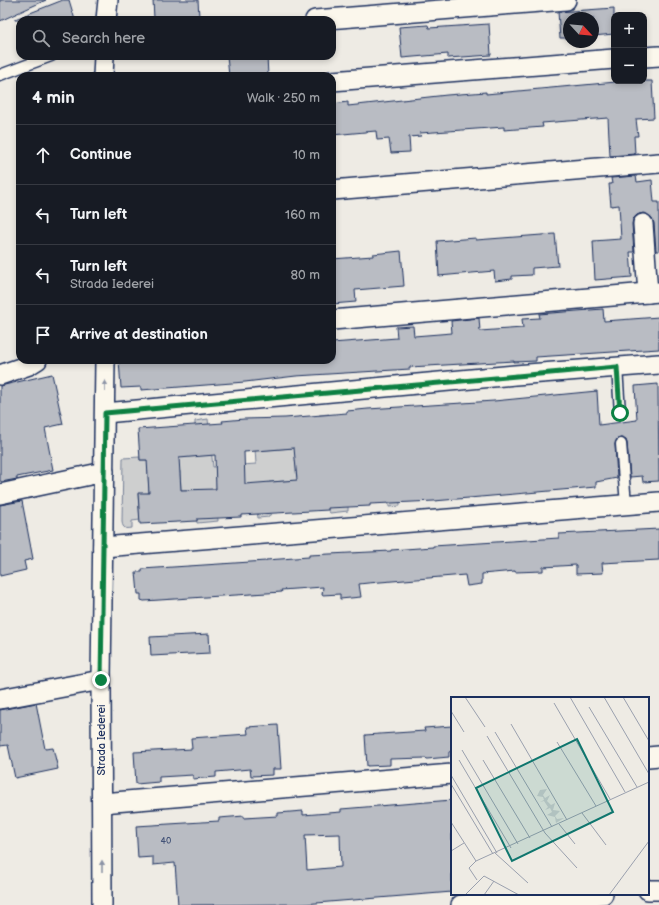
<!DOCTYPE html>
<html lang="en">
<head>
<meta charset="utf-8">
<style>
  :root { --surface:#171b24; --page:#242831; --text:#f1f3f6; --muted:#9ea1a6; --line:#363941 }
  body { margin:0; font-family:"Balsamiq Sans",sans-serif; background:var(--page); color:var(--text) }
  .controls { position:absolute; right:12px; top:12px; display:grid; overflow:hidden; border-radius:8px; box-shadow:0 2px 6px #0003 }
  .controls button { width:36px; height:36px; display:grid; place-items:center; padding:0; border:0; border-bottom:1px solid var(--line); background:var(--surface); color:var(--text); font:20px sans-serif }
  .compass { position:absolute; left:563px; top:12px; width:36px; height:36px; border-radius:50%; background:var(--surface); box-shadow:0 2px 6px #0003; rotate:116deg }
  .stop { position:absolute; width:12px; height:12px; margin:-9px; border:3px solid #0b8043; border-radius:50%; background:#fff }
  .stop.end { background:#0b8043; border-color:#fff; box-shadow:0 1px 4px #0008 }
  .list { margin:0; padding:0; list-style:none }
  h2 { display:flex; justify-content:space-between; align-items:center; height:52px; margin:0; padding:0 16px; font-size:17px }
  h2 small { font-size:13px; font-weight:400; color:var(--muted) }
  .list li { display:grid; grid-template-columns:26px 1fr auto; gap:12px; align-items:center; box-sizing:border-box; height:60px; padding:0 16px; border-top:1px solid var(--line) }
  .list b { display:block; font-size:15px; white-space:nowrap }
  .list p { margin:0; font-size:13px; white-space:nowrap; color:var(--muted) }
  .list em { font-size:13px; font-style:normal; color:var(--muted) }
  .icon { flex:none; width:22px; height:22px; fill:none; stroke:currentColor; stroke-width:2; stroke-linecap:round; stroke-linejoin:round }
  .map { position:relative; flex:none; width:659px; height:905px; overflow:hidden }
  .search { position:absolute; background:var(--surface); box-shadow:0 2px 6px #0003; left:16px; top:16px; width:320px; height:44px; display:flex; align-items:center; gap:10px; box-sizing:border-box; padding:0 14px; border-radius:12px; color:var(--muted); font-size:15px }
  .panel { position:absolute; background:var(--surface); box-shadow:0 2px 6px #0003; left:16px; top:72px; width:320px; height:292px; border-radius:12px }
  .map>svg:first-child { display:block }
  .green { fill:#cecfcf; stroke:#747f96 }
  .building { fill:#b9bcc3; stroke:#1b2f5e; fill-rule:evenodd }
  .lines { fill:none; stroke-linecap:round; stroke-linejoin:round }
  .lane-casing { stroke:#1b2f5e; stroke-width:13 }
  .street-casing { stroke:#1b2f5e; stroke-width:22 }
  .lane { stroke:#fbf7ec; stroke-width:10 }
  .street { stroke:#fbf7ec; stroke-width:19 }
  .oneway { fill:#8b93a5 }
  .route { stroke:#0b8043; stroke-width:5 }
  .labels { text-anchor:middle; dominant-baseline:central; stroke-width:4; stroke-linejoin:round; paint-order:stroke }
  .number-label { font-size:9px; fill:#425277 }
  .street-label { font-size:11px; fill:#1b2f5e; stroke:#fbf7ec }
  .inset-road { fill:none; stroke:#9aa0ae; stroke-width:1 }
  .view { fill:#0f766e; fill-opacity:0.15; stroke:#0f766e; stroke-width:2 }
  .inset-edge { fill:none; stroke:#1b2f5e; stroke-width:2 }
</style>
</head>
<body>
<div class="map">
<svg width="659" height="905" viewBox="0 0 659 905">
  <rect width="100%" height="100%" fill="#eeebe4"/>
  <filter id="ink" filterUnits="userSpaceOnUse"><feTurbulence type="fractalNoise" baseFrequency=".025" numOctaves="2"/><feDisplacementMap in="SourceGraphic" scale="8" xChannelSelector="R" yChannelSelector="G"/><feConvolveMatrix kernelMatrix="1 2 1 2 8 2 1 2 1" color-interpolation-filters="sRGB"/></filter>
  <g filter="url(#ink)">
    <path class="green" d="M329,414L332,453L398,472L400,506L389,507L387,473L348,507V511L330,513L328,510L326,479L269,482L271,513L269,517L258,518L257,510L216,487L218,521L197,523L195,490H181L180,471L148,473L149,493L138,494L140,520L132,521V528C126,529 123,529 122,522L123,458L140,457V460H153L195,425V421L208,419L213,467L256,464L253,419L264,450L321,446L319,415Z"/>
    <g class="building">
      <polygon points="0,0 46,0 0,21"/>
      <polygon points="63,0 69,0 75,20 15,20 15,19"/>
      <polygon points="153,0 198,0 199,17 154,18"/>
      <polygon points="614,8 614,34 593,36 593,18 569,18 569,38 560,38 558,12"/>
      <polygon points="489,24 491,55 448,58 448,54 402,58 399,27 428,25 429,28"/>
      <polygon points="227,56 267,56 268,76 229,76"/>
      <polygon points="627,81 652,81 654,118 636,119 638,136 634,136 635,154 610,156 608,118 542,123 543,127 504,130 504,127 420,133 421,136 409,137 410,152 391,153 389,139 377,140 376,131 332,135 332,104 348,102 348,106 447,95 486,92 486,94"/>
      <polygon points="636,176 637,182 652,180 654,202 659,202 659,251 656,251 654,223 652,218 647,214 643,213 637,215 633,219 632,224 634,252 630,252 632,277 595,280 593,241 621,239 619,205 611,206 609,184 612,184 611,178"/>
      <polygon points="555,234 558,266 532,268 532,275 512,276 512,279 495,281 494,271 439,276 437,241 476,238 476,240"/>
      <polygon points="401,251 404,286 355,290 356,302 332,304 332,259 373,256 373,254"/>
      <polygon points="603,309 604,321 659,317 659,349 536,357 536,361 514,362 514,361 410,367 410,369 296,376 245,382 141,390 141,387 121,388 119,360 332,360 332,343 397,338 396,327 413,326 414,336 452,333 451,321 479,318 480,331 523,328 522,319 540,318 539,314"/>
      <polygon points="52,374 63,424 45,428 53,470 17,477 17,479 1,482 0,480 0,386"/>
      <path d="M658,384L659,481L643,482L642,476L630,477L627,443L626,440L621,438L617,439L615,444L617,478L596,482V487L434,501L370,504V506L328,508V510L241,515V517L197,519V521L140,524L138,493H149L147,460H140L138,429L223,423L222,421L244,419L285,418L347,413V411L368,409L494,401L597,391L599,425L637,420L635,386ZM294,448L297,480L245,484L244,452ZM215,455L216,489L181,490L179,458Z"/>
      <polygon points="22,501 33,559 24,561 26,570 0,576 0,505"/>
      <polygon points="659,529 659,560 602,563 603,573 576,574 576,565 543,567 543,571 515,572 515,571 482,574 482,584 467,586 465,575 368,583 359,584 361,597 340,599 340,594 322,595 323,587 281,590 282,592 144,601 141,600 141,594 138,594 136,572 142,572 142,569 266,561 266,560 309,557 309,555 391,551 391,550 433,547 433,546 559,538 559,534"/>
      <polygon points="209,634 210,653 151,656 150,637"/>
      <polygon points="36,703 45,749 53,748 58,769 15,778 8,745 0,746 0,710"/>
      <polygon points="278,725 281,769 273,769 273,775 251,776 250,769 216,772 216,777 193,779 193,775 159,777 159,782 136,784 134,752 192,749 191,738 248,734 247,727"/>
      <polygon points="452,726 452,751 449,752 449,757 427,759 426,758 390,759 390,765 367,766 365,735 425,731 424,728"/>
      <path d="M452,800V892L304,904L178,905L175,863L153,865V857L138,858L136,826L219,821V818L244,816V818L278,816V813L303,811V815L341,812V809ZM340,834L341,867L307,870L305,835Z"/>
    </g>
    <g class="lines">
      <g class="lane-casing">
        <g id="lane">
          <polyline points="0,75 51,56"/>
          <polyline points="617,367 620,413"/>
          <polyline points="621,444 626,504"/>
        </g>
      </g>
      <g class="street-casing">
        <g id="street">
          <polyline points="106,20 108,0"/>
          <polyline points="315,20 566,0"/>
          <polyline points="644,57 659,56"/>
          <polyline points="103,76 104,56"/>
          <polyline points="332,81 614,59"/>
          <polyline points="332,190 659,163"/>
          <polyline points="643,224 648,293"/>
          <polyline points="332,320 659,292"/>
          <polyline points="0,375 29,365 37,360"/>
          <polyline points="105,413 515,375 659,364"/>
          <polyline points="0,494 104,472"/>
          <polyline points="103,547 659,502"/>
          <polyline points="0,699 101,680"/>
          <polyline points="648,757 659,756"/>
          <polyline points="102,803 452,774"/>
          <polyline points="648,890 659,890"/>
          <polyline points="102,905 101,680 105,360"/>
          <polyline points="461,905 603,894"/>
        </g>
      </g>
      <use href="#lane" class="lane"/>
      <use href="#street" class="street"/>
    </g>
    <defs><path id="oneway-solid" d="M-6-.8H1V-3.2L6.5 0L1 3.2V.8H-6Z"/></defs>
    <g class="oneway">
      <use href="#oneway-solid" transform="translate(105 386) rotate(-90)"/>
      <use href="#oneway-solid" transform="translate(102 866) rotate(-90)"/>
    </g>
  </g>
  <g class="lines" filter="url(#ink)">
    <polyline class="route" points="101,680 105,413 617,367 620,413"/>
  </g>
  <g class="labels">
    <g class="number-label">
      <text x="166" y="841">40</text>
    </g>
    <g class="street-label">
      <text transform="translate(101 740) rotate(-90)">Strada Iederei</text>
    </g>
  </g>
  <g transform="translate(451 697)">
    <rect width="198" height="198" fill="#eeebe4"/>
    <path d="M96,92L92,98L94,101L99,98L96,104L100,108L104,106L102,113L109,114L104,119L106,122L113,121L105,126L104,120L96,118L101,115L99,111L94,113L97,110L93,104L89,105L93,103L92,100L86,99L89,93Z" fill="#cecfcf"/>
    <path class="inset-road" d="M14,0L34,30M119,0L174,95M153,0L198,77M172,0L198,44M103,6L159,102M138,10L186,90M0,14L13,35M60,27L116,123M44,35L101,130M36,39L94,136L126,171M106,45L145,109M11,53L67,147M8,63L60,151M32,63L79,141M0,78L46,156M0,87L42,157M131,116L155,148M0,125L25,164M108,127L124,147M0,154L13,146M44,156L77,186M26,183L18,171L25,164L198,85M14,198L33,179L68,198M33,198L43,184M158,198L198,144"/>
    <path class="view" d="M126,42L162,115L61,164L25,91Z"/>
    <rect width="198" height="198" class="inset-edge"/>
  </g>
</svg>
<div class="controls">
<button>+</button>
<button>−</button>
</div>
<svg class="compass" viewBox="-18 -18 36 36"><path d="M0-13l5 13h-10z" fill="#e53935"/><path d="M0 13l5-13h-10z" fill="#9ea1a6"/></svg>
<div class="stop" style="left:620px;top:413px"></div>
<div class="stop end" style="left:101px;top:680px"></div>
<div class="search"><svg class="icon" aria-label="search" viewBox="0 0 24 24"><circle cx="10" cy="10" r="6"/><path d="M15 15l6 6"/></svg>Search here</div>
<section class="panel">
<h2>4 min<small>Walk · 250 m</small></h2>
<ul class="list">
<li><svg class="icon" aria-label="ahead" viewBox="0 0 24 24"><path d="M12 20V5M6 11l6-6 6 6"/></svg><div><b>Continue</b></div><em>10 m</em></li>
<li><svg class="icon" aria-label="left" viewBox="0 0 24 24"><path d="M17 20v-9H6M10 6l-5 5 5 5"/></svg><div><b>Turn left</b></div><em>160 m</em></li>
<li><svg class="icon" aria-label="left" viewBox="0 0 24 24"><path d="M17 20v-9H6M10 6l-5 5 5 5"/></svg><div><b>Turn left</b><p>Strada Iederei</p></div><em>80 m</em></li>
<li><svg class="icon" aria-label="arrive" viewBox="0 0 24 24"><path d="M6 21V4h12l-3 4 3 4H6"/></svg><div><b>Arrive at destination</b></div></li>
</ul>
</section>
</div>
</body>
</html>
